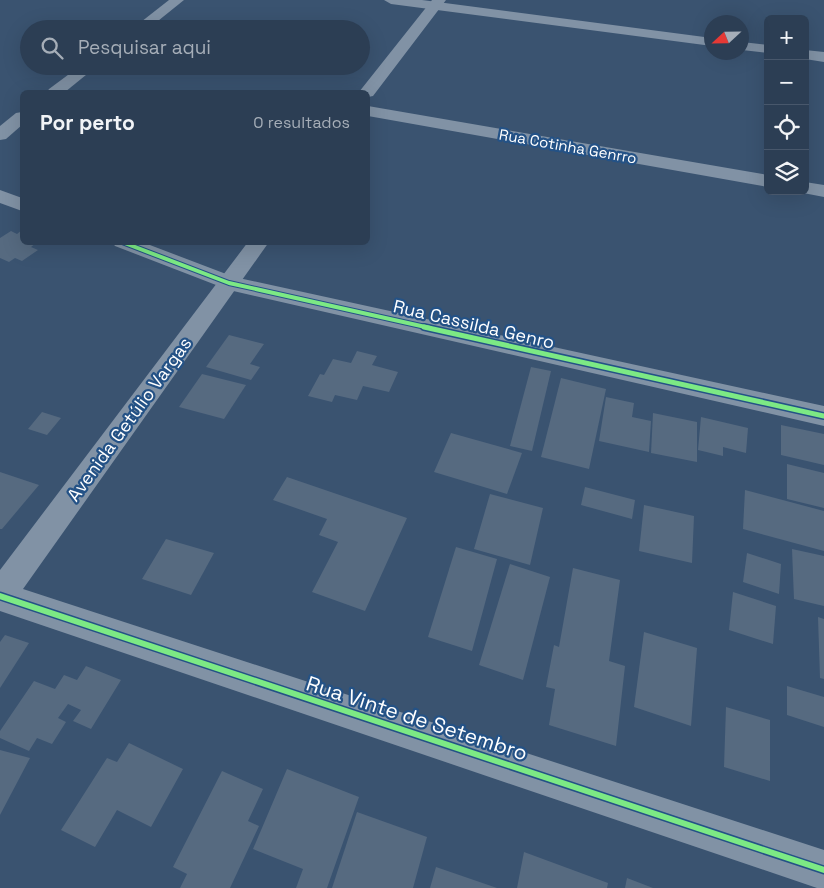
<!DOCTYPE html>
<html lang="pt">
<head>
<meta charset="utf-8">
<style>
  :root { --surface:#2c3e54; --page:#38495e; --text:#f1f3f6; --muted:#a6aeb8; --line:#48576b }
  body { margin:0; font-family:"Space Grotesk",sans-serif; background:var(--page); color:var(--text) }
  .controls { position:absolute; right:15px; top:15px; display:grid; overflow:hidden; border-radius:8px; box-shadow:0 5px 20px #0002 }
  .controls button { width:45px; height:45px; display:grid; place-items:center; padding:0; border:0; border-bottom:1px solid var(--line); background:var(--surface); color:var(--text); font:25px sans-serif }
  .compass { position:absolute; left:704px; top:15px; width:45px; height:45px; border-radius:50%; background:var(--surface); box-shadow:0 5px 20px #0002; rotate:248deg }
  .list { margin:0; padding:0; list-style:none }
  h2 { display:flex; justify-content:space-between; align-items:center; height:65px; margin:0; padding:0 20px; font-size:21px }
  h2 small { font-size:16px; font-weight:400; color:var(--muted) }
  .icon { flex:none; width:28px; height:28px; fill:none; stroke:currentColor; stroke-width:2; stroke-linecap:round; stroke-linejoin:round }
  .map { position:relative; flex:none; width:824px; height:888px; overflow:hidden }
  .search { position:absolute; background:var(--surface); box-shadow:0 5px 20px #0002; left:20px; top:20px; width:350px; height:55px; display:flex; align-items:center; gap:12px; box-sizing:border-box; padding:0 18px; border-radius:28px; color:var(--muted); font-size:19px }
  .panel { position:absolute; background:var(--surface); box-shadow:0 5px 20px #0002; left:20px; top:90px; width:350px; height:155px; border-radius:8px }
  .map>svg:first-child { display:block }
  .building { fill:#566a80 }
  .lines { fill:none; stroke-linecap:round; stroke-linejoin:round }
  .minor { fill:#8192a5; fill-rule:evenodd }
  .tertiary { fill:#8192a5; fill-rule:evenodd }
  .cycleway-far2-casing { stroke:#245286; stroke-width:6 }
  .cycleway-far1-casing { stroke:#245286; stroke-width:8 }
  .cycleway-casing { stroke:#245286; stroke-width:9 }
  .cycleway-far2 { stroke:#7ce984; stroke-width:4 }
  .cycleway-far1 { stroke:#7ce984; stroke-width:5 }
  .cycleway { stroke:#7ce984; stroke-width:6 }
  .labels { text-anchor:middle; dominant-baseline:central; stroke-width:4.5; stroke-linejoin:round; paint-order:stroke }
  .far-street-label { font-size:15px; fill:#fff; stroke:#245286 }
  .street-label { font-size:18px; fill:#fff; stroke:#245286 }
  .near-street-label { font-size:21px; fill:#fff; stroke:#245286 }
</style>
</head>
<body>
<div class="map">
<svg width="824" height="888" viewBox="0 0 824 888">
  <rect width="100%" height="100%" fill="#3a5370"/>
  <g class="building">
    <polygon points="22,230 22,242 34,242 36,243 31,247 38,250 22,261 15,258 9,262 0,258 0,238 11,231 17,234"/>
    <polygon points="229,335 264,344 250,364 260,367 251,380 206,367"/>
    <polygon points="357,351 377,356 372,365 398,372 389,392 363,386 357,400 335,395 332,402 308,396 320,374 324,375 333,359 351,363"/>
    <polygon points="531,367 551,371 532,451 510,446"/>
    <polygon points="202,374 246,385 224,419 179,407"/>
    <polygon points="561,378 606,389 589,469 541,457"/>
    <polygon points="606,397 634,403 632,417 651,421 649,452 599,441"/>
    <polygon points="42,412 61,418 47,435 28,429"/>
    <polygon points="653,413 697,422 697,462 651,453"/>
    <polygon points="701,417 748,428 746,453 723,447 723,456 698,450"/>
    <polygon points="781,425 824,434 824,465 781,455"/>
    <polygon points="451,433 522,453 507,494 434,472"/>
    <polygon points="787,464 824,473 824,508 787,499"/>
    <polygon points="0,472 39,485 2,529 0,529"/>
    <polygon points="287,477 407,518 365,611 312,592 338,542 319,535 327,519 273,500"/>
    <polygon points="585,487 635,500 632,519 581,505"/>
    <polygon points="745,490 824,511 824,551 743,529"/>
    <polygon points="490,494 543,508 530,565 474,549"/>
    <polygon points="644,505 694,516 692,563 639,551"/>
    <polygon points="166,539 214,553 191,595 142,579"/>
    <polygon points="456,547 497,559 472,651 428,637"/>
    <polygon points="792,549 824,556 824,606 794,599"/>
    <polygon points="747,553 781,564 779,594 743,582"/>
    <polygon points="510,564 550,577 523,680 479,665"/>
    <polygon points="573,568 620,580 609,661 625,666 616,746 549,725 555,689 546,687 554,645 559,647"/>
    <polygon points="733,592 776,606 773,644 729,630"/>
    <polygon points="818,617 824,619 824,679 820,678"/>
    <polygon points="644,632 697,648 691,726 634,707"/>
    <polygon points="5,635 29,643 0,688 0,642"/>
    <polygon points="86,666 121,680 91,729 73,721 81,710 68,704 58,718 66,722 52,744 37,738 29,751 0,738 0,731 34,681 55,689 64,675 77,680"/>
    <polygon points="787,686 824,697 824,727 787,715"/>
    <polygon points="726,707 770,720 770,781 724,767"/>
    <polygon points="129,743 183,769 151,827 117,810 95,847 61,830 107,758 117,762"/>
    <polygon points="0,750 30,758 0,815"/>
    <polygon points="287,769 359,797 327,888 296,888 303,869 253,849"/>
    <polygon points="222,771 263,789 248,821 259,826 230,888 180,888 187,874 173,867"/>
    <polygon points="357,812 427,837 413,888 332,888"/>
    <polygon points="524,852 608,883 607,888 517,888"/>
    <polygon points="436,867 497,888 430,888"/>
    <polygon points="627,878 653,888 625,888"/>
  </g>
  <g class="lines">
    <g class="minor">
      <polygon points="169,0 184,0 148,29 132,29"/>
      <polygon points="384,0 422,0 712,38 712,46 391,4"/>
      <polygon points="742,42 768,45 768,53 742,50"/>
      <polygon points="805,50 824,52 824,62 805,59"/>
      <polygon points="80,66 97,66 65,92 47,92 49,89"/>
      <polygon points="368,106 768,175 768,187 368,116"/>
      <polygon points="22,112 22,125 6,139 0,140 0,126 16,113"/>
      <polygon points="805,182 824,185 824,197 798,192 805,191"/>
      <polygon points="0,190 22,198 22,211 0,203"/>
      <polygon points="112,242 142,242 234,277 824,406 824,426 229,290 115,246"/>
    </g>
    <g class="tertiary">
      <polygon points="432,0 446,0 373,96 368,97 368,92 359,92"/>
      <polygon points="248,242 269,242 23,589 824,850 824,888 817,888 0,611 0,570"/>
    </g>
    <g class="cycleway-far2-casing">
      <polyline id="cycleway-far2" points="122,242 229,283 430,328"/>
    </g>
    <g class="cycleway-far1-casing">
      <polyline id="cycleway-far1" points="424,327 824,416"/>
    </g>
    <g class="cycleway-casing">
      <polyline id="cycleway" points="0,596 824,870"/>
    </g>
    <use href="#cycleway-far2" class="cycleway-far2"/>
    <use href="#cycleway-far1" class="cycleway-far1"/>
    <use href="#cycleway" class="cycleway"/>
  </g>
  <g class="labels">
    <g class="far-street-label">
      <text transform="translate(568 146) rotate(10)">Rua Cotinha Genrro</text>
    </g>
    <g class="street-label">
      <text transform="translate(474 324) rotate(13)">Rua Cassilda Genro</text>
      <text transform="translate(129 419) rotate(-54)">Avenida Getúlio Vargas</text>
    </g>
    <g class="near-street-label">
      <text transform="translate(417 718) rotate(18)">Rua Vinte de Setembro</text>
    </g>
  </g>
</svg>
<div class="controls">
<button>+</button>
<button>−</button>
<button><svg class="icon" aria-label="locate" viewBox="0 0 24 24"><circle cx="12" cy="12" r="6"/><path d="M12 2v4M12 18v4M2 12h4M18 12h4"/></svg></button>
<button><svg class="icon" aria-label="layers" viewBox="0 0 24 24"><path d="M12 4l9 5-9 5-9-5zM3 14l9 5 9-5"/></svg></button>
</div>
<svg class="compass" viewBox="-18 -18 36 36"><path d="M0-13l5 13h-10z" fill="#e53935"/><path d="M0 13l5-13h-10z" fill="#a6aeb8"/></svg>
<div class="search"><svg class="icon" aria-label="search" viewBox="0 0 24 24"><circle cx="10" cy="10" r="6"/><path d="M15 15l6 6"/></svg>Pesquisar aqui</div>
<section class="panel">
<h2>Por perto<small>0 resultados</small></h2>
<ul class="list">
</ul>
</section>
</div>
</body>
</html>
